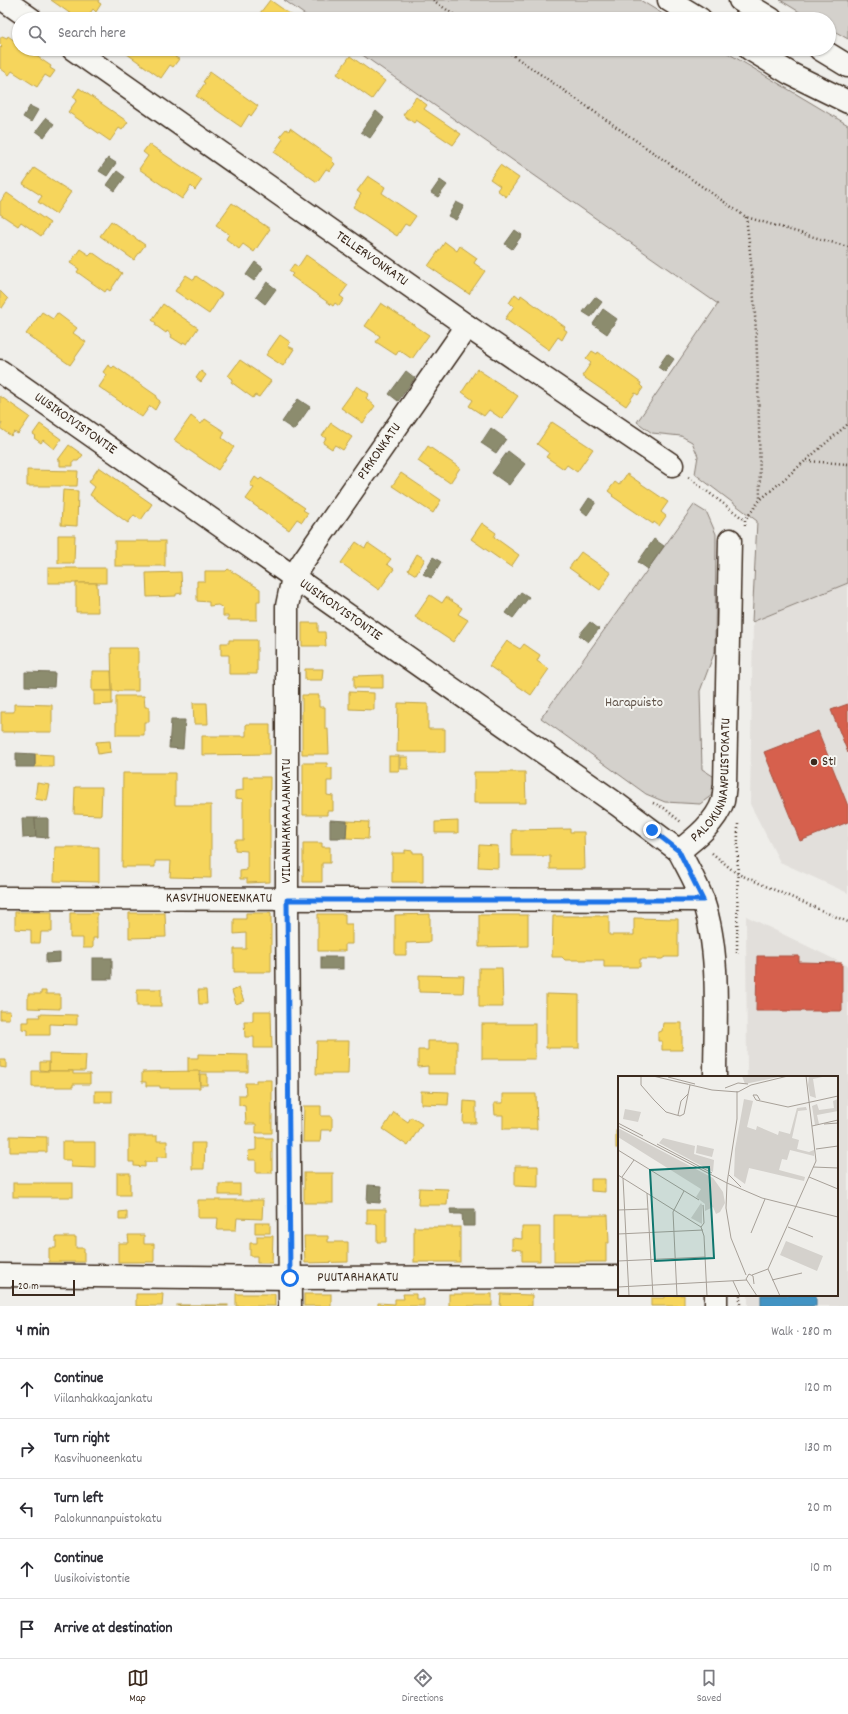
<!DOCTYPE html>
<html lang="en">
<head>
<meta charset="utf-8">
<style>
  :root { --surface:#fff; --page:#f2f2f3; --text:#2b2b33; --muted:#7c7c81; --line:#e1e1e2; --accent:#3b2a1e }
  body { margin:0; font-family:Dekko,sans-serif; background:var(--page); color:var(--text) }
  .scale { position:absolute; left:12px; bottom:10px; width:63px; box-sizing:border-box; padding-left:4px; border:2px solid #3b2a1e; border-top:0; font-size:11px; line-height:14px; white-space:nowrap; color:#3b2a1e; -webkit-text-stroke:3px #f6f6f2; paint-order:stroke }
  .stop { position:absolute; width:12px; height:12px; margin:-9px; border:3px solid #1a73e8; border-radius:50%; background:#fff }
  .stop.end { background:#1a73e8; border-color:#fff; box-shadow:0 1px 4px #0008 }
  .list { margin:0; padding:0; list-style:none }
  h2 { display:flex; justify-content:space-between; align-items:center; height:52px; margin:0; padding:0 16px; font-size:17px }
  h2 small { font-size:13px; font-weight:400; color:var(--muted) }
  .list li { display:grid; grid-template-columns:26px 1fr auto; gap:12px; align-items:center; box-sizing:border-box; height:60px; padding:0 16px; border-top:1px solid var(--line) }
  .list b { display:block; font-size:15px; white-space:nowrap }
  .list p { margin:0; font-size:13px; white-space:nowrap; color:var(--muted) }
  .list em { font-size:13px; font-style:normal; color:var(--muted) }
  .icon { flex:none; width:22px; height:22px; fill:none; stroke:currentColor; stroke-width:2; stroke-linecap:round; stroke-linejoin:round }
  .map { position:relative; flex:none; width:848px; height:1306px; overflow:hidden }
  .search { position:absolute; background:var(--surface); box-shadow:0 1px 3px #0004; left:12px; right:12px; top:12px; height:44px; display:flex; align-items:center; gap:10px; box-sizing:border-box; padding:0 14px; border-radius:22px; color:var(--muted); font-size:15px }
  .sheet { height:352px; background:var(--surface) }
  nav { display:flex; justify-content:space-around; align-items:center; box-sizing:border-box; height:56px; border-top:1px solid var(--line); background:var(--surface); font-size:11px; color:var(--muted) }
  nav a { display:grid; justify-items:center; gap:2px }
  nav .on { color:var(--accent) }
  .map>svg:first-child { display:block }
  .built { fill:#e2dfdb }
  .green { fill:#d4d1cc; stroke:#887e75 }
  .homes { fill:#f6d55c; stroke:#bea249 }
  .shops { fill:#d6604d; stroke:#a8503f }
  .schools { fill:#4393c3; stroke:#417492 }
  .industry { fill:#8c8c6e; stroke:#746f56 }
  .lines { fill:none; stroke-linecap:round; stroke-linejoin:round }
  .minor-casing { stroke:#3b2a1e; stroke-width:25 }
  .major-casing { stroke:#3b2a1e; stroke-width:25 }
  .path { stroke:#3b2a1e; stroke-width:2.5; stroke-dasharray:1 3; stroke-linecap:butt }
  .minor { stroke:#f6f6f2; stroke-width:22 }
  .major { stroke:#f6f6f2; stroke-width:22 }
  .route { stroke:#1a73e8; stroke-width:5 }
  .poi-dot { fill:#3b2a1e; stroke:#f6f6f2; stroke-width:1.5 }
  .labels { text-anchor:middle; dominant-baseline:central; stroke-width:4; stroke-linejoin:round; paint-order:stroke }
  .street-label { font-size:14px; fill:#3b2a1e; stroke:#f6f6f2 }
  .park-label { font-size:14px; fill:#61544a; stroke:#f6f6f2 }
  .poi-label { font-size:14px; fill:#3b2a1e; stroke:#f6f6f2; text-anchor:start }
  .inset-road { fill:none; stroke:#a7a098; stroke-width:1 }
  .view { fill:#0f766e; fill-opacity:0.15; stroke:#0f766e; stroke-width:2 }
  .inset-edge { fill:none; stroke:#3b2a1e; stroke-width:2 }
</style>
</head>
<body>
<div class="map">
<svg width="848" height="1306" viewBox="0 0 848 1306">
  <rect width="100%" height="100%" fill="#efeeea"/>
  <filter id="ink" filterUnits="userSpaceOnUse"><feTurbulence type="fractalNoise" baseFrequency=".025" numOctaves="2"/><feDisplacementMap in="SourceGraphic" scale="8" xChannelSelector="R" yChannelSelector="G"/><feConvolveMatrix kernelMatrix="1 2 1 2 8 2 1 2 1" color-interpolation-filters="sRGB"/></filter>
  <g filter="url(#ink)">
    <g class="built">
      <polygon points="848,583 848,893 780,862 750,804 753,622"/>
      <polygon points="746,916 848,966 848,1306 748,1306 748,1295 837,1295 837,1077 747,1077"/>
    </g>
    <g class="green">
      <polygon points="284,0 640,0 671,19 311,19"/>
      <polygon points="780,0 848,0 848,39 829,28 829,19 811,19"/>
      <polygon points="354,49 721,49 848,125 848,583 752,622 757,521 695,474 698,456 692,442 681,436 652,433 637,422 718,304"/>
      <polygon points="694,505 707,513 716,534 715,651 700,691 702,769 716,778 712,795 700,804 665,802 646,794 541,718"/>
    </g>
    <g class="homes">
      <polygon points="51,0 99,0 98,2 101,4 96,12 93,9 86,19 78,19"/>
      <polygon points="270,0 297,19 260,19 257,17"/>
      <polygon points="2,36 7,38 8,36 19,44 19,49 26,49 51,66 50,68 55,71 50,78 45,75 37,87 12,71 9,75 0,68 0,48 2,46 0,44 0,39"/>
      <polygon points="120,49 169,49 177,55 175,57 179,59 173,67 170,65 161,78"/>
      <polygon points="350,56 385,81 372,99 337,74"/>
      <polygon points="210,72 258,106 251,116 249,114 241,127 196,96 205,83 203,82"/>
      <polygon points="79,88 128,122 122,130 119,128 110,141 68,112 77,100 73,97"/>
      <polygon points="416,97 427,105 424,109 461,134 453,145 416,120 414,123 403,115"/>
      <polygon points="290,128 333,159 332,161 335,164 330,171 326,169 317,182 274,152 283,139 280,136 286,129 289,131"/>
      <polygon points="149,144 202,180 195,190 191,186 182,199 139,169 148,156 143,152"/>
      <polygon points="500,165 519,178 506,197 497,190 500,186 490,179"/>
      <polygon points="34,168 71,192 56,214 38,202 42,196 23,184"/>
      <polygon points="368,176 385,187 382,193 416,216 409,226 405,224 397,236 353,207 361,194 357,191"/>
      <polygon points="7,193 50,223 41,236 21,222 18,226 0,214 0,202"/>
      <polygon points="232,203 270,229 254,252 243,244 239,249 226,239 229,234 216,225"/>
      <polygon points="111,221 145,245 134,260 100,236"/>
      <polygon points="445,242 457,251 460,246 477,258 474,263 485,271 469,294 428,266"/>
      <polygon points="80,249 89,255 92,252 122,273 110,291 107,289 105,292 77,272 79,269 70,263"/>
      <polygon points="306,255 348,285 340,296 344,299 339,306 335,303 333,306 291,276 293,274 289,271 294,264 298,267"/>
      <polygon points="186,275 194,280 196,276 222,294 209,314 175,291"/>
      <polygon points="0,291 8,299 2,308 0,307"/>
      <polygon points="515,294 520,298 521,295 565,327 564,329 567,331 562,340 558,337 549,350 505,319 514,306 509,303"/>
      <polygon points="381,303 429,335 412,359 399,350 396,355 376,342 380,336 365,326"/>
      <polygon points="163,304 198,328 187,344 183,342 182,344 171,337 172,335 167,331 166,333 155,325 156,323 152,320"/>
      <polygon points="42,312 53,319 57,313 77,328 73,333 86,342 70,365 26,334"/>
      <polygon points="280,335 290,342 288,346 294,349 283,366 266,355"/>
      <polygon points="592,351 597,354 598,352 641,383 640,385 643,388 638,395 635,393 626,406 582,376 591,363 586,359"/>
      <polygon points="240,360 271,381 259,397 255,395 253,398 231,382 233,379 228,376"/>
      <polygon points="108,365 112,368 114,366 157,396 156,398 160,401 155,410 150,406 142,417 99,387 107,375 103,372"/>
      <polygon points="477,369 518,396 502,419 489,410 484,416 469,406 473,400 462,392"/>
      <polygon points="201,371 206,375 201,382 196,378"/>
      <polygon points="357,386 369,394 366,398 375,406 363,423 341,408"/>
      <polygon points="0,396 30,417 18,434 14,432 11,436 0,428 2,423 0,422"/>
      <polygon points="191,416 201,424 205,419 225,432 222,438 234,447 218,470 174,440"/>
      <polygon points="552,422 593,449 577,472 567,465 564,469 546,457 549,453 537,444"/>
      <polygon points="331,423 352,437 343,450 335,445 332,449 323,443 326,438 322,436"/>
      <polygon points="40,424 61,439 54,449 43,440 41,443 34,438 36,436 33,434"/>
      <polygon points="69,445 83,455 78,461 73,461 73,466 60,466 60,460 58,460"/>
      <polygon points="428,446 460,468 450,483 418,461"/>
      <polygon points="99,467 152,504 141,520 134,515 128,523 90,495 95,487 89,482"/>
      <polygon points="27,470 78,471 77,486 27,486"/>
      <polygon points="401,473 441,500 433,513 392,486"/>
      <polygon points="627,474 668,502 661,512 666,516 659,526 654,522 653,524 612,496 613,495 608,491 615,482 619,485"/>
      <polygon points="255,477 259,480 261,478 305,508 303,510 308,513 302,522 297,519 289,530 246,499 254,488 250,485"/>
      <polygon points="63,490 78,491 77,526 61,525"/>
      <polygon points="482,523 496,533 494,537 519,555 511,567 471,539"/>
      <polygon points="58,535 75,535 74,563 58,563"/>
      <rect x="115" y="541" width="50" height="25"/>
      <polygon points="356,542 365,548 368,543 391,559 387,564 394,569 379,590 341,563"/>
      <polygon points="581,552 611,573 600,590 569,568"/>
      <polygon points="417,554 425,559 416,575 408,570"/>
      <rect x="48" y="568" width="58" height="15"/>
      <polygon points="228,569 260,589 260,601 257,601 257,620 228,620 228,616 223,616 223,608 218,605 209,606 209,602 197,601 197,581 205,581 205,571 226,571"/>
      <polygon points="181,572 182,593 176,594 176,596 147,597 146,573"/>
      <polygon points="76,583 97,583 98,612 76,612"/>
      <polygon points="430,595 442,603 446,597 462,608 458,614 468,620 453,642 415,617"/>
      <polygon points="302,623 318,623 318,632 325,632 326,646 302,646"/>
      <polygon points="229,640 257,640 257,674 229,674 229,655 221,655 221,643 229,643"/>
      <polygon points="507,641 520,649 524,644 540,655 537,661 549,669 531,695 489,666"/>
      <polygon points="111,648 138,648 138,691 112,691"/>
      <polygon points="305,669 323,669 322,680 305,680"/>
      <polygon points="92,671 111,671 112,691 92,691"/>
      <polygon points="383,675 383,688 354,688 354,676"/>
      <polygon points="94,691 112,691 112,704 94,705"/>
      <polygon points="349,692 374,693 374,710 349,709"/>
      <polygon points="302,695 319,695 319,707 325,707 325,729 328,729 329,754 302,754"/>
      <polygon points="116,696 144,696 145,707 149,707 149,722 144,722 144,735 116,735"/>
      <polygon points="193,703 207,703 208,724 194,724"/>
      <polygon points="398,703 428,704 428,729 445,729 445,752 397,752"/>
      <polygon points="14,704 52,705 52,732 1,732 1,712 14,712"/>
      <polygon points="246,724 270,724 270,754 202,755 202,736 246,736"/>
      <polygon points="110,741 111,752 98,754 96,742"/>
      <polygon points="35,754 53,755 53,767 35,767"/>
      <rect x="389" y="756" width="10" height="15"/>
      <rect x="400" y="757" width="8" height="12"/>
      <polygon points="303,763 327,763 327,767 332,768 332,781 327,781 327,795 333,796 333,811 327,811 327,815 303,815"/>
      <polygon points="474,772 525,772 526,803 474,803"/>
      <polygon points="123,773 175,773 175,805 211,805 211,878 170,877 171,861 155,861 155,867 122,867"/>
      <polygon points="243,777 270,777 270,882 247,883 247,879 240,879 240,871 247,870 247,851 235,850 235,840 243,840 243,799 235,798 235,791 243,790"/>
      <polygon points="37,783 50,785 47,801 35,799"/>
      <polygon points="75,787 102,787 101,815 74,814"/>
      <polygon points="347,821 369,822 368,839 346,838"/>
      <polygon points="458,821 458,833 435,833 435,822"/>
      <polygon points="570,829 570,832 584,832 585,869 550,869 550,856 512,856 512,830"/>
      <polygon points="303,843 322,843 322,847 330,847 330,863 322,863 322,882 303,882"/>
      <polygon points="479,845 498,846 498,868 478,867"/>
      <polygon points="55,847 99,847 99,882 54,881"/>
      <polygon points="405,850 413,851 413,853 423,853 423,882 392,882 392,853 405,853"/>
      <polygon points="15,912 52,912 52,932 41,932 40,943 31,943 31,930 15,929"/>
      <polygon points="70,913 97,913 97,938 93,938 93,948 83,948 83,938 70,938"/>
      <polygon points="129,913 165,913 166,937 129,938"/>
      <polygon points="246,913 271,913 271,972 234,972 234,949 246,949 246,933 234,934 234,919 246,919"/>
      <polygon points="318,914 345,914 345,924 352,924 352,944 345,944 345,951 318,951"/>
      <polygon points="430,914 430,942 406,943 406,955 395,955 395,915"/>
      <polygon points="479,915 528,915 528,946 479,947"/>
      <polygon points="553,916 609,916 609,935 634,935 634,918 678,919 678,957 665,957 662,959 640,959 640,967 604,967 604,960 565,960 562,957 552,957"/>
      <polygon points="479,968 502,968 503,1007 479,1007"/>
      <polygon points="419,975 464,976 463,993 419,992"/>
      <polygon points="239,988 244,1001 236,1004 232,991"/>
      <rect x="137" y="989" width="24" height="17"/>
      <polygon points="198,990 206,990 207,1004 199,1004"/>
      <polygon points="41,991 46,991 46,994 60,994 60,1009 28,1008 28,994 41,994"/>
      <polygon points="546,994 579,995 579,1048 546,1048"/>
      <polygon points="0,1011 10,1011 9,1019 0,1019"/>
      <polygon points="253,1011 271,1011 272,1048 254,1048 254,1037 245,1037 244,1021 253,1021"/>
      <polygon points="39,1014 77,1015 77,1025 50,1024 50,1035 28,1035 28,1030 22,1029 22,1022 29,1022 29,1017 40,1017"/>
      <polygon points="663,1023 682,1023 682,1050 662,1050 662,1041 658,1041 658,1032 662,1031"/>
      <rect x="482" y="1024" width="53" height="35"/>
      <polygon points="317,1041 349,1041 348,1074 316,1074"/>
      <polygon points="428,1041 457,1041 457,1074 428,1074 428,1066 418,1067 418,1050 428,1050"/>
      <polygon points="49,1054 86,1055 85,1071 49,1071"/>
      <polygon points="198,1054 248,1055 248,1072 188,1072 188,1058 198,1058"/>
      <polygon points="0,1060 6,1060 6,1068 0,1067"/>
      <polygon points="40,1062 49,1062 49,1071 40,1070"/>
      <polygon points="32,1071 73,1071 73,1074 90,1074 90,1084 73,1084 73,1087 32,1087"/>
      <polygon points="199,1071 200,1088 160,1088 160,1086 146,1086 146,1082 142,1082 142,1072"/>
      <rect x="200" y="1074" width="7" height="11"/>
      <polygon points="256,1080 272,1080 272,1133 256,1133 256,1124 246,1124 245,1106 239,1105 239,1095 246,1095 245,1083 256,1083"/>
      <rect x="95" y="1091" width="17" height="11"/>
      <polygon points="421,1091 449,1092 448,1105 421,1104"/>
      <polygon points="503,1094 536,1094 537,1129 503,1129 503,1115 495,1115 494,1103 503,1103"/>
      <polygon points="464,1101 476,1102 476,1123 463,1123"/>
      <polygon points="304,1106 321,1106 321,1116 332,1116 332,1130 321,1130 320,1142 303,1142"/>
      <polygon points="394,1112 408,1122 411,1117 422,1124 408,1146 383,1129"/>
      <rect x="616" y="1131" width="3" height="17"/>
      <polygon points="10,1136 47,1137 47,1152 10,1152"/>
      <polygon points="129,1136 157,1136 157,1141 167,1141 167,1157 157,1157 157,1162 145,1162 145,1167 134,1166 134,1162 129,1162"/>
      <polygon points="256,1138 272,1138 272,1173 256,1173 256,1160 249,1160 248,1151 256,1150"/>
      <polygon points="62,1142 95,1142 95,1168 71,1167 71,1160 62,1160"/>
      <polygon points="192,1143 205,1143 204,1169 192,1169"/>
      <polygon points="515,1166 538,1166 538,1187 515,1186"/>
      <rect x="117" y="1173" width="13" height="22"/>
      <rect x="304" y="1173" width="29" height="30"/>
      <polygon points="591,1179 605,1179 605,1192 591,1191"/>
      <rect x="13" y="1183" width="60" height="14"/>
      <rect x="219" y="1184" width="21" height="11"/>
      <polygon points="419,1188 448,1189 447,1205 418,1205"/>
      <polygon points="198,1200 263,1200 262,1219 237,1218 236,1230 217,1230 218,1218 198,1218"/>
      <polygon points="367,1209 386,1209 386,1242 377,1242 377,1224 367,1224"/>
      <polygon points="127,1211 127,1220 119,1220 119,1212"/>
      <polygon points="554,1215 608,1215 609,1243 606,1243 606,1262 554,1262"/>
      <rect x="255" y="1223" width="15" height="10"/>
      <rect x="414" y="1227" width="46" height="35"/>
      <polygon points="522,1227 540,1227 540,1261 522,1261 522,1250 512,1249 512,1238 522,1239"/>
      <polygon points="128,1235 144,1235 144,1244 154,1244 154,1262 118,1262 118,1243 129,1243"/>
      <polygon points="257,1236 273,1236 272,1263 257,1263 257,1256 250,1256 250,1243 257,1243"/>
      <polygon points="304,1236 328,1236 328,1242 348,1242 348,1262 305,1263"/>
      <polygon points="56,1237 76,1237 76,1248 84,1248 84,1262 49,1262 49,1248 56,1248"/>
      <polygon points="136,1294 163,1294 162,1306 136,1306"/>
      <rect x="236" y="1294" width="39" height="12"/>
      <rect x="304" y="1294" width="27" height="12"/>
      <polygon points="403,1294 416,1294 416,1299 424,1299 424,1306 378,1306 378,1303 395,1304 395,1299 404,1299"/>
      <rect x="449" y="1294" width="43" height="12"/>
      <polygon points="501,1294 532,1295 532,1306 500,1306"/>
      <polygon points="665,1295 684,1295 684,1306 651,1306 651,1298 665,1298"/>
      <rect x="177" y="1305" width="51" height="1"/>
    </g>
    <g class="shops">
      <polygon points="848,704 848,753 831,710"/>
      <polygon points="818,731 848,806 848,822 800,841 764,752"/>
      <polygon points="757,956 799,956 799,962 842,963 842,1011 756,1011"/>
    </g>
    <rect class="schools" x="761" y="1295" width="55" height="11"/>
    <g class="industry">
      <polygon points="30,106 38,110 31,122 23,117"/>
      <polygon points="376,111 384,118 370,138 361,132"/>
      <polygon points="46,118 54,124 44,137 36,131"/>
      <polygon points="108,158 116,163 107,176 99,171"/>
      <polygon points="117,171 125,177 115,191 107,185"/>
      <polygon points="440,180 447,185 438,197 431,193"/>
      <polygon points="456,202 464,206 456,220 448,216"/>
      <polygon points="515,230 522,235 512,249 505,244"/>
      <polygon points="255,262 263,268 254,281 246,275"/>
      <polygon points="267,282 276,289 265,304 256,297"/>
      <polygon points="595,297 602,302 591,317 583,312"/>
      <polygon points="603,309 617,319 607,334 593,324"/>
      <polygon points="667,354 674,359 665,372 658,367"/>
      <polygon points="406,371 415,378 398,401 389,394"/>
      <polygon points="298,399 310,407 294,430 282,422"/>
      <polygon points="491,428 506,439 496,453 481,443"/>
      <polygon points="508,451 525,464 509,485 492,473"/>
      <polygon points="589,498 596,502 587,515 581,510"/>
      <polygon points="654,539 664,546 648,569 638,562"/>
      <polygon points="433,557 441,562 431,578 423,574"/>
      <polygon points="521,592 529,597 513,618 506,613"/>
      <polygon points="590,622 599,629 588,642 579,635"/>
      <polygon points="25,672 55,673 54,687 25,686"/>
      <polygon points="171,720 185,720 183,749 169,748"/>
      <polygon points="16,753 35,754 35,767 16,767"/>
      <polygon points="22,818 35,818 36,837 23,838"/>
      <polygon points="35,818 48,818 48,838 36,837"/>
      <polygon points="330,820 347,821 346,838 330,838"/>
      <polygon points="60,953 60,962 46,963 46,954"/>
      <rect x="321" y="957" width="22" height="12"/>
      <rect x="93" y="958" width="19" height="21"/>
      <polygon points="368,1185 382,1186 380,1203 367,1202"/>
      <polygon points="450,1209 475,1209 475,1226 463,1226 462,1214 451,1214"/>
    </g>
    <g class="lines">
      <g class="minor-casing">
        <g id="minor">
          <polyline points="4,0 31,19"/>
          <path id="s1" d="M73,49L467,326L672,465"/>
          <path id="s2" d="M0,371L618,805L679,851"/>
          <path id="s3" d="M0,898L703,900"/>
          <path id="s4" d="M715,1077C715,1021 721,954 703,901C697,883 687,867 679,851C696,838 716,822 723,801C724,796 724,790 725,785L730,540"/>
          <path id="s5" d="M0,1275L290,1278L619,1277"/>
          <path id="s6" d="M290,1306L287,900V606L293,577L304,560L467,326"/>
          <polyline points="716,1306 716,1295"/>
        </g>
      </g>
      <g class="major-casing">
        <g id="major">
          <polyline points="669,0 700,19"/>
          <polyline points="740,0 771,19"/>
          <polyline points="750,49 791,74 848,102"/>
          <polyline points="820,49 848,66"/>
        </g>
      </g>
      <g class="path">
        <polyline points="433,0 460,19"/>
        <polyline points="504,49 746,217 848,247"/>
        <path d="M746,217C758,311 759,405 760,500"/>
        <polyline points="807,461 848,464"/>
        <polyline points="688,477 745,520"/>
        <polyline points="745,525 745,520 760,500 848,424"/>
        <polyline points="653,803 664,808 681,822"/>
        <polyline points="712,853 736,873 848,922"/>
        <polyline points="737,953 738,824"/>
        <polyline points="740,1295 740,1306"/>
      </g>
      <use href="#minor" class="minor"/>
      <use href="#major" class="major"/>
    </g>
  </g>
  <g class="lines" filter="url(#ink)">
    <polyline class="route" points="290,1278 287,900 703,900 679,851 652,830"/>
  </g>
  <circle class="poi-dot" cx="814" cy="762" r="4"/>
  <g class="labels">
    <g class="street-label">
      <text stroke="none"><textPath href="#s1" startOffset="365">TELLERVONKATU</textPath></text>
      <text stroke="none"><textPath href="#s2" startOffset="92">UUSIKOIVISTONTIE</textPath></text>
      <text stroke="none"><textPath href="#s6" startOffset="882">PIRKONKATU</textPath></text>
      <text stroke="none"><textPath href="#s2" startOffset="416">UUSIKOIVISTONTIE</textPath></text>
      <text stroke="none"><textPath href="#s4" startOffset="317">PALOKUNNANPUISTOKATU</textPath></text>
      <text transform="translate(287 821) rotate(-90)">VIILANHAKKAAJANKATU</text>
      <text stroke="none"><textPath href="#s3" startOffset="219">KASVIHUONEENKATU</textPath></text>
      <text stroke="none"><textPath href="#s5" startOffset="358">PUUTARHAKATU</textPath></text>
    </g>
    <g class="park-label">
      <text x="634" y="703">Harapuisto</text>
    </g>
    <g class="poi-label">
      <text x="822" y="762">St1</text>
    </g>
  </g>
  <g transform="translate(618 1076)">
    <rect width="220" height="220" fill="#efeeea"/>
    <path d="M124,0H165L127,8ZM191,0H209L195,3L198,22L192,20L190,9ZM126,23L135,25L129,51L138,54L139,50L160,59L161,55L172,58L179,32L188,31L189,34L180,35L174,62L181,64L179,73L191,76L196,74V80L172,74L169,84L164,83L161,94L187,101L186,105L131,92L127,108L116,100L117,73ZM220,23V35L199,39L201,48L197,49L194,30L199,28L201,34L216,32L215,25ZM7,33L23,36L20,46L5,43ZM0,52L95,102L105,116L107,127L102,136L98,138L95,131L87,135V128L78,121L83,113L0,61ZM45,62L77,70L76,78L96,84L95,96L41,67ZM79,69L96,73L94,81L78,77ZM83,127L84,129V148L73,142ZM168,165L205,180L199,195L162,179Z" fill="#d4d1cc"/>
    <path class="inset-road" d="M23,0V9L36,24L48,36L62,40L66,38L72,9M35,0L94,14L120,16L133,9L170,0M50,1L77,8M107,12L120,7L130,8M119,15V43L109,107L108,132L113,162L128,199M142,24L139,19H135L138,24L170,31L220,20M60,39L63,25L70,18M0,47L25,60M206,48L220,47M0,50L109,107L144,122L220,141M194,50L220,44M39,68L94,97M198,73L220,70M0,74L81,124M195,91L220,92M0,99L83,151M111,99L123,111M4,101L16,84M191,101L220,113M5,102L11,220M29,117L35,220M85,129L86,147L83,151L86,160L89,220M0,134L30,133M170,151L195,161M133,157L147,123M0,158L85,154M0,185L87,181M150,193L198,85L188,0M150,193L162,220M131,198L128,203L139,220M131,198L135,200L136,208M134,199L150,193M154,204L184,197M115,205L122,220M0,211L129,204M59,220L55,136L66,115"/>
    <path class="view" d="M91,91L96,182L37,185L32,94Z"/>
    <rect width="220" height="220" class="inset-edge"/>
  </g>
</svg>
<div class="scale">20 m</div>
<div class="stop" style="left:290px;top:1278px"></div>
<div class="stop end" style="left:652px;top:830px"></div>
<div class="search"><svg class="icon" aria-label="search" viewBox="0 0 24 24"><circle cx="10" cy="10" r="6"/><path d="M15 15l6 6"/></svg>Search here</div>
</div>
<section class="sheet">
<h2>4 min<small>Walk · 280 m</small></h2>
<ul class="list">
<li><svg class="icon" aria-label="ahead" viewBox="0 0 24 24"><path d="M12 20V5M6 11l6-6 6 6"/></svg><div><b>Continue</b><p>Viilanhakkaajankatu</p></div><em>120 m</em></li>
<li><svg class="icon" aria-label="right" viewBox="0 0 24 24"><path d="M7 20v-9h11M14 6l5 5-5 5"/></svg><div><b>Turn right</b><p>Kasvihuoneenkatu</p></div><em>130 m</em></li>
<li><svg class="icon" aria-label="left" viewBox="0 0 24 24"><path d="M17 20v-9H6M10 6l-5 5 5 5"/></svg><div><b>Turn left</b><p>Palokunnanpuistokatu</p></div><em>20 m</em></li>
<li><svg class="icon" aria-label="ahead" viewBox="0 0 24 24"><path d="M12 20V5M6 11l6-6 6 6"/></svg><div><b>Continue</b><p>Uusikoivistontie</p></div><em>10 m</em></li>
<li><svg class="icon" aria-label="arrive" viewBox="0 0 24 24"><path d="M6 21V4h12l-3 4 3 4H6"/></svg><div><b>Arrive at destination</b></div></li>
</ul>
</section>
<nav>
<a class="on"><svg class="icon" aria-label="map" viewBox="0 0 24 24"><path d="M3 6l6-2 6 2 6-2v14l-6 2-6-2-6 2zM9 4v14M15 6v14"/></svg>Map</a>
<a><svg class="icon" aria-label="directions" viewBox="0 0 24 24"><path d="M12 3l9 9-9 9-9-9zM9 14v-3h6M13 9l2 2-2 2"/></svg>Directions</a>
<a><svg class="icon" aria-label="saved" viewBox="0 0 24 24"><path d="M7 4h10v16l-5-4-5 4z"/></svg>Saved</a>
</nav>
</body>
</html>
